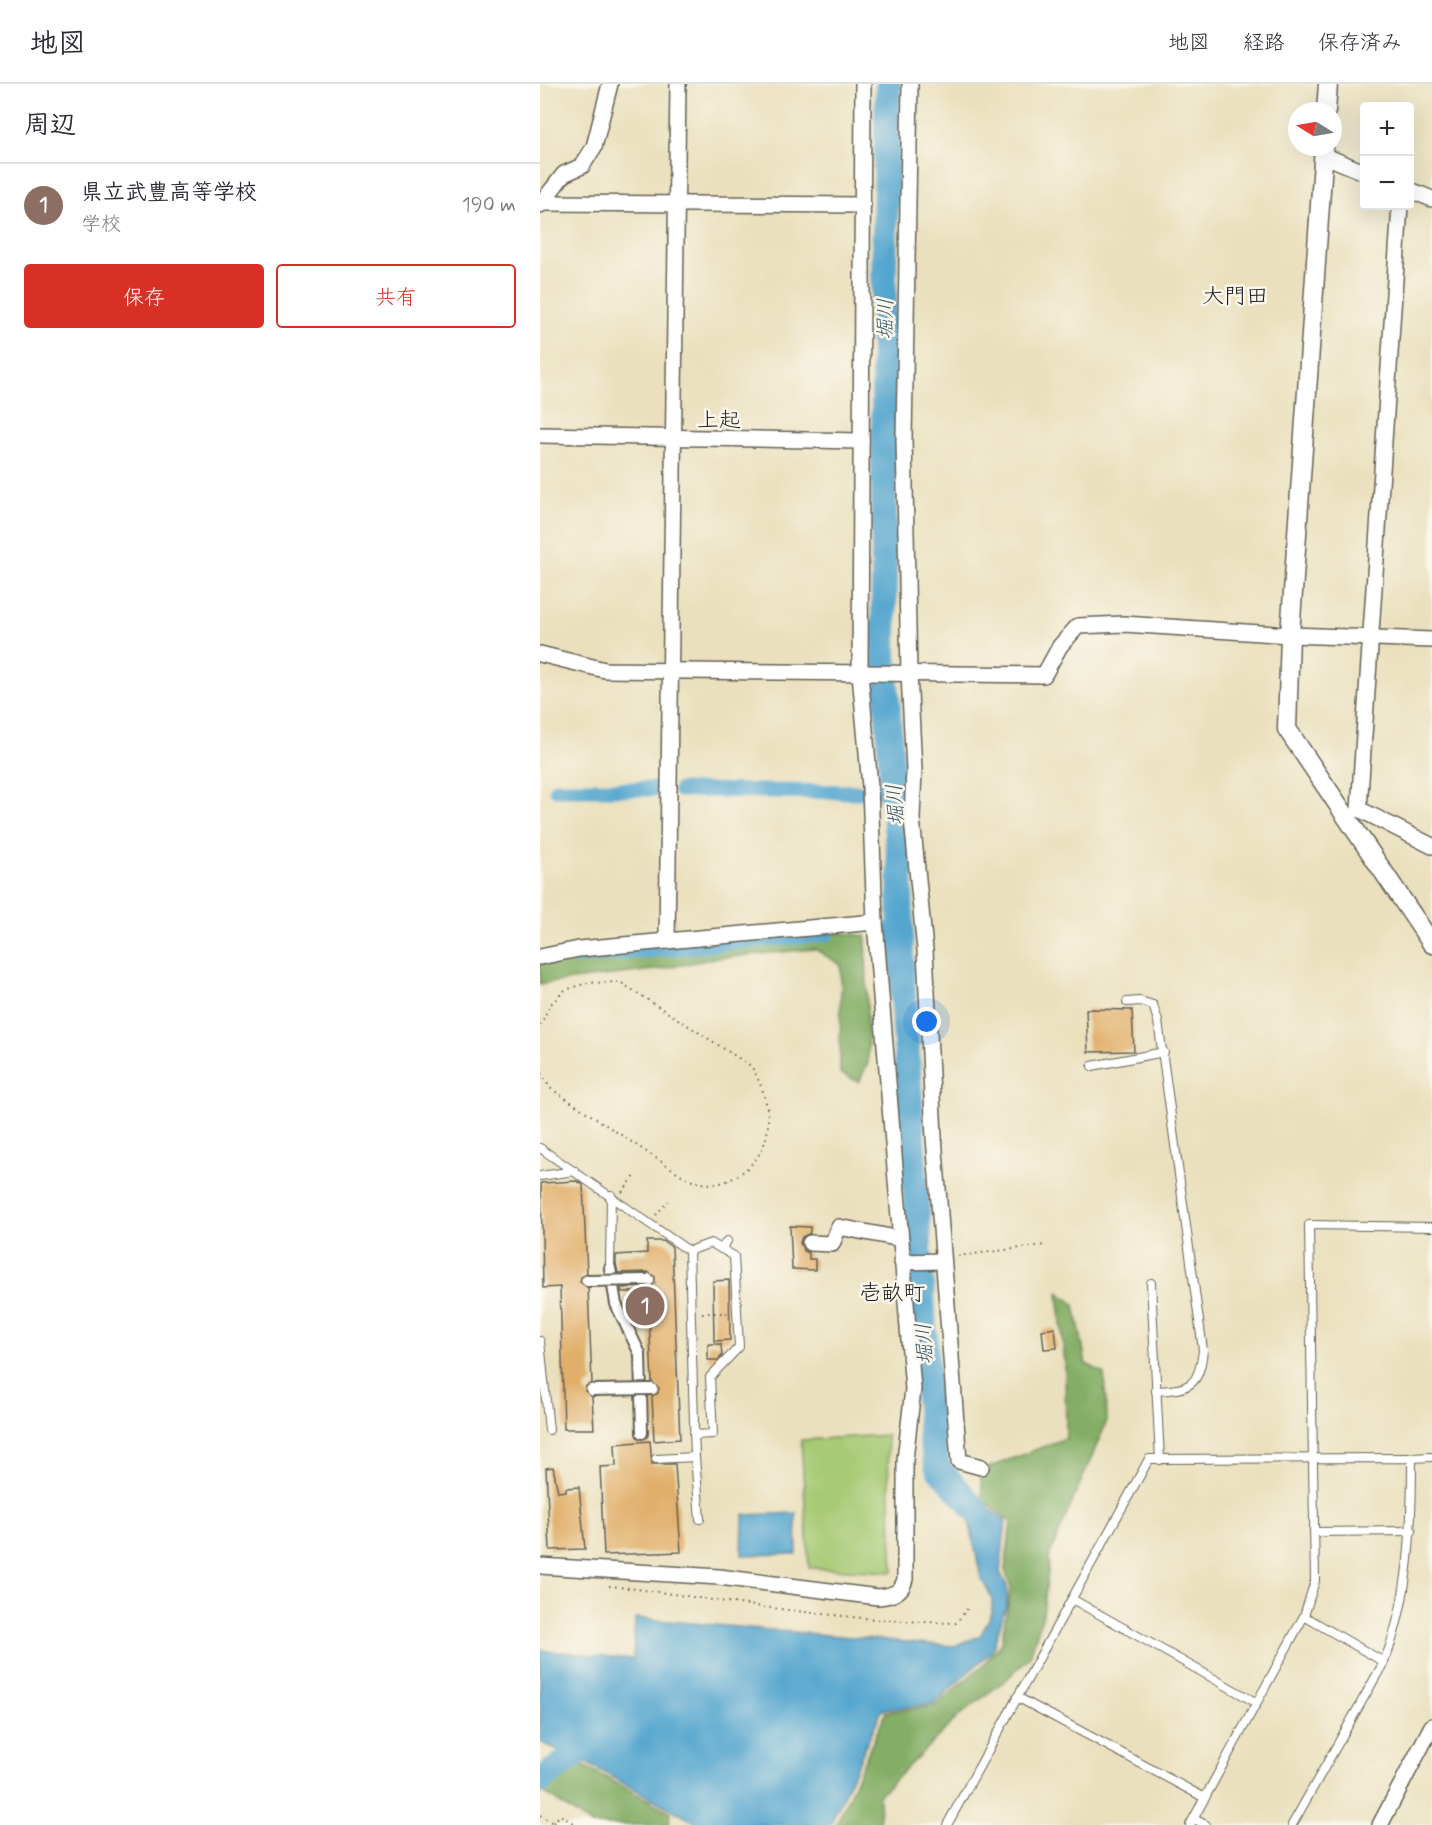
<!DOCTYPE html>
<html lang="ja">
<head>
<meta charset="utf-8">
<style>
  :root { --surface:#fff; --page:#f2f2f3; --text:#2b2b33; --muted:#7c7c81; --line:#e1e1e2; --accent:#d93025 }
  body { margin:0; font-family:Mynerve,"Klee One",sans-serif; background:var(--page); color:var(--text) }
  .controls { position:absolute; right:18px; top:18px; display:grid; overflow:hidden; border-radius:6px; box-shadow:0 6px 24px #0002 }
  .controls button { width:54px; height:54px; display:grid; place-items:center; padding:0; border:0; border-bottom:2px solid var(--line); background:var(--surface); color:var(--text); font:30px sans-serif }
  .compass { position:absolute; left:748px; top:18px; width:54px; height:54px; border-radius:50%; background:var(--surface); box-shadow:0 6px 24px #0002; rotate:281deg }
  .you { position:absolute; left:387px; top:938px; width:21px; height:21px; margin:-15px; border:4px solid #fff; border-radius:50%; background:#1a73e8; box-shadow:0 0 0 9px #1a73e833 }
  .badge { display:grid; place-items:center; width:39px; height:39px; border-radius:50%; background:var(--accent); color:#fff; font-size:20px; font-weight:700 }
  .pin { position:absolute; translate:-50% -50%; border:3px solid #fff; box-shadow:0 2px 6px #0006 }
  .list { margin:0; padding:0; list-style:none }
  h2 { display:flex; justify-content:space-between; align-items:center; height:78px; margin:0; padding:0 24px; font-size:26px }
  h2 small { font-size:20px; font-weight:400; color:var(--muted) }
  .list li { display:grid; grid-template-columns:39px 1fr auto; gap:18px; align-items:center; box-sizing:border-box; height:84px; padding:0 24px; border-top:2px solid var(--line) }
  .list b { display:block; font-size:22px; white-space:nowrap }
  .list p { margin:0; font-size:20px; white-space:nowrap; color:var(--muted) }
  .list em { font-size:20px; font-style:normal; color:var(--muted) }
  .actions { display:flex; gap:12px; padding:18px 24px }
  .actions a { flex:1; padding:14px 0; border:2px solid var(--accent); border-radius:6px; text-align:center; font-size:21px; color:var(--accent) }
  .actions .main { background:var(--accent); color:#fff }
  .map { position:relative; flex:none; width:892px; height:1741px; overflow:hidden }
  header { display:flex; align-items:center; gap:36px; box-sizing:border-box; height:84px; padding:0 30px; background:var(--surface); border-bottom:2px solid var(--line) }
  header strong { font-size:28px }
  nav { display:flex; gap:33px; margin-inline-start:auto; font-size:21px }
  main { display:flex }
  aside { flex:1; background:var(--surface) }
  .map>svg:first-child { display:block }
  .green { fill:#a6ca74; stroke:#617348; stroke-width:1.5 }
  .forest { fill:#84ae66; stroke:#506541; stroke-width:1.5 }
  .water { fill:#54a6cf; stroke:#386176; stroke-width:1.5 }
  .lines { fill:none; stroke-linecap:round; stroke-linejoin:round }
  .canal { stroke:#54a6cf; stroke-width:15 }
  .river { stroke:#54a6cf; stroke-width:26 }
  .building { fill:#e1af6b }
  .service-casing { stroke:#646154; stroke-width:10 }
  .pedestrian-casing { stroke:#646154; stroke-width:14 }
  .minor-casing { stroke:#646154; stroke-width:18 }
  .tertiary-casing { stroke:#646154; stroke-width:21 }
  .path { stroke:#646154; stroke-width:2; stroke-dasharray:1.5 4.5; stroke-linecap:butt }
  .service { stroke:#fff; stroke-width:8 }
  .pedestrian { stroke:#fff; stroke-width:10 }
  .minor { stroke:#fff; stroke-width:15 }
  .tertiary { stroke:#fff; stroke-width:18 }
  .pedestrian-bridge-casing { stroke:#646154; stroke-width:14; stroke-linecap:butt }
  .pedestrian-bridge { stroke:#fff; stroke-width:10 }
  .labels { text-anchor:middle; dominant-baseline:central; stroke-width:5; stroke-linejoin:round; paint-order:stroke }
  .water-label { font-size:21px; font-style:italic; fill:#355a6d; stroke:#fbf7ec }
  .quarter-label { font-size:22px; fill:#1c1c1c; stroke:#fbf7ec }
</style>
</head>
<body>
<header>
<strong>地図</strong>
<nav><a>地図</a><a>経路</a><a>保存済み</a></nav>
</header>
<main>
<aside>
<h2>周辺<small></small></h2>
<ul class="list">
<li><span class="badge" style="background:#8d6e63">1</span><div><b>県立武豊高等学校</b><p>学校</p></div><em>190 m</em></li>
</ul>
<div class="actions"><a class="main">保存</a><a>共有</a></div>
</aside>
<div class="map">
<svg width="892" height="1741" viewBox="0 0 892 1741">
  <rect width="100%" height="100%" fill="#fbf7ec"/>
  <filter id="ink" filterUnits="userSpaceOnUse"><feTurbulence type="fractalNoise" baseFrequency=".0167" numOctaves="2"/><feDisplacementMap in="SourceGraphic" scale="12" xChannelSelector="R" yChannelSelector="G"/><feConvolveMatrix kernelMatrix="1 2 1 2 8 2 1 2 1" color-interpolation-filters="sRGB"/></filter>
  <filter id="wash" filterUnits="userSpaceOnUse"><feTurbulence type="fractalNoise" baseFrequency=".008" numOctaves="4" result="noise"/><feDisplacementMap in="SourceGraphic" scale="24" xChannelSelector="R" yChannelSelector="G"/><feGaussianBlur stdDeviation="1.35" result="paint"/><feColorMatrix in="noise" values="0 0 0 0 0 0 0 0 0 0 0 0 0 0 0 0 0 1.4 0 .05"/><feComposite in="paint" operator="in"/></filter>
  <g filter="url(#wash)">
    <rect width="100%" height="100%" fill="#eae0bd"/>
    <polygon class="green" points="347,1351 353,1488 269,1484 261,1356"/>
    <g class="forest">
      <polygon points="303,849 326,852 328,979 319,998 300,989 301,881 275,865 176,874 122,885 0,900 0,880 65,871"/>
      <polygon points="518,1208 535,1221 546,1280 564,1289 567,1337 510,1470 503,1530 490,1572 467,1595 420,1631 339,1711 340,1741 296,1741 346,1628 395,1622 443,1581 461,1559 471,1503 465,1486 471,1437 443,1417 440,1387 526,1354 525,1280"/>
      <polygon points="28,1680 44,1682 130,1728 129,1741 52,1741 2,1707"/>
    </g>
    <g class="water">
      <polygon points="447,1424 466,1436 460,1488 467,1502 467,1519 452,1567 393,1620 342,1626 290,1741 160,1741 41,1676 0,1658 0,1566 93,1575 95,1534 414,1562 440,1552 452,1529 452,1513 441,1494 427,1427"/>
      <polygon points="256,1429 257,1470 202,1471 203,1431"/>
    </g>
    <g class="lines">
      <g class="canal">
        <polyline points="16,705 118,705"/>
        <polyline points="140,706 320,708"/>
        <polyline points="338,707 353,705"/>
        <polyline points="343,846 360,846"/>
        <polyline points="36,873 287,850"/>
      </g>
      <g class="river">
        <polyline points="348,0 344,191 344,568 354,725 360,778 361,877 391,1356 398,1384 436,1426"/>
        <polyline points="0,1697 33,1672"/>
      </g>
    </g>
    <g id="blocks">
      <g class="building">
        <polygon points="546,925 592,926 594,967 548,968"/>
        <polygon points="37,1097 43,1101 47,1190 41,1193 40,1198 48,1204 52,1299 46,1302 45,1307 52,1313 54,1345 24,1345 20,1203 3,1204 1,1099"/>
        <polygon points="250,1142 270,1143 270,1149 262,1153 260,1159 264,1167 269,1169 269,1175 275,1175 275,1186 252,1185"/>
        <polygon points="107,1157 123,1157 132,1163 140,1355 114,1357 112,1312 118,1309 119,1304 112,1298 108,1208 82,1208 81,1204 111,1203 115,1199 115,1193 108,1188 78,1189 76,1180 76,1171 107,1169"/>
        <polygon points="189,1196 190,1256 174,1257 173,1197"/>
        <polygon points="515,1244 517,1264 504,1265 502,1246"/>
        <polygon points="168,1260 181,1260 182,1272 178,1276 168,1276"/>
        <polygon points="110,1357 112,1380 135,1380 141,1468 64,1471 60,1383 76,1382 75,1360"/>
        <polygon points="13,1383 18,1408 26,1407 26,1404 39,1403 45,1465 10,1466 6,1384"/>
      </g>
    </g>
  </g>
  <g filter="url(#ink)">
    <use href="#blocks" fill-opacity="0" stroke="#646154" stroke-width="1.5"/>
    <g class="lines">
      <g class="service-casing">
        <g id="service">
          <path d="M587,918L600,917L613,921L618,937L663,1266C659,1302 651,1305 616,1307"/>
          <polyline points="552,982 624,968"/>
          <polyline points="0,1064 149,1167 155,1373 160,1435"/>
          <polyline points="0,1092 35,1087"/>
          <polyline points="181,1165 187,1157"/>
          <polyline points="149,1167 171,1159 194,1172 199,1263 170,1293 173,1350 154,1351"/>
          <polyline points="70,1184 71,1111"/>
          <polyline points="611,1199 620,1376"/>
          <polyline points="0,1257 9,1346"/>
          <polyline points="872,1374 892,1373"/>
          <polyline points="116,1375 155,1373"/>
          <polyline points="774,1448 872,1447"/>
          <polyline points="532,1515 717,1619"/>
          <polyline points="764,1532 844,1578"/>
          <polyline points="477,1613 665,1714"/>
          <polyline points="654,1735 666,1741"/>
          <path d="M407,1741L609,1375L872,1374C872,1442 870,1514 844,1578L752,1741"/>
          <polyline points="650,1741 764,1532 775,1497 769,1141 892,1143"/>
        </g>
      </g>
      <g class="pedestrian-casing">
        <polyline id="pedestrian" points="70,1184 76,1220 100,1270 102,1349"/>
      </g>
      <g class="minor-casing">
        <g id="minor">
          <polyline points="370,0 364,355 369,590 374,685 372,735 385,866 394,1053 419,1377 441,1383"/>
          <polyline points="783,71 824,88"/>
          <polyline points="870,106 892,115"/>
          <polyline points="2,119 323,121"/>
          <polyline points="0,121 24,90 42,82 54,63 70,0"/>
          <polyline points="860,122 819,725 892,762"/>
          <polyline points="0,351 321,357"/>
          <polyline points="0,570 65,586 504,591 520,562 538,542 584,540 750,551 892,556"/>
          <polyline points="127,857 138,0"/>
          <polyline points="0,873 39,865 335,838"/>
          <polyline points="270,1159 292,1160 299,1143 361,1155"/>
          <polyline points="362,1178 403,1177"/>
          <path d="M0,1482L179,1493L338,1513C351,1512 362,1509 365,1495V1376L373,1305L335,838L330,703L320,589L323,0"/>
          <polyline points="840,1741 892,1642"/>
        </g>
      </g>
      <g class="tertiary-casing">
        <g id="tertiary">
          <polyline points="786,27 788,0"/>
          <polyline points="784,63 750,551 747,645 892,860"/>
        </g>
      </g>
      <g class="path">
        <path d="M0,941L11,920L25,906L47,899L80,898L211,982C232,1017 239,1062 201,1089C183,1102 170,1102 149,1096L10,1004L0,987"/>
        <polyline points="82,1108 96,1091"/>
        <polyline points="116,1131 128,1117"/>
        <polyline points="418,1172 505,1161"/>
        <polyline points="162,1229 187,1229"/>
        <path d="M69,1502C121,1507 172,1517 224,1523C287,1531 352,1538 416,1539L427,1525"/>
        <polyline points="0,1731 16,1741"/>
        <polyline points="13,1739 20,1731 36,1741"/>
      </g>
      <use href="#service" class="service"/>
      <use href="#pedestrian" class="pedestrian"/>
      <use href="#minor" class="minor"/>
      <use href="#tertiary" class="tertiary"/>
      <g class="pedestrian-bridge-casing">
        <g id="pedestrian-bridge">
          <polyline points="47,1197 108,1196"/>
          <polyline points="52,1306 112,1305"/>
        </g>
      </g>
      <use href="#pedestrian-bridge" class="pedestrian-bridge"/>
    </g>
  </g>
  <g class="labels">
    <g class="water-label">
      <text transform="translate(346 235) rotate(-90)">堀川</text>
      <text transform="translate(356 721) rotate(-94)">堀川</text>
      <text transform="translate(385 1260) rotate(-94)">堀川</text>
    </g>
    <g class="quarter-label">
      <text x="695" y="213">大門田</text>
      <text x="179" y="337">上起</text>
      <text x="352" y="1210">壱畝町</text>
    </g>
  </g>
</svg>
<div class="controls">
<button>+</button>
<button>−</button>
</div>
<svg class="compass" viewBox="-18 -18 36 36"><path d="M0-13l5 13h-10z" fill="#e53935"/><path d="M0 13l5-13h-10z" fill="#7c7c81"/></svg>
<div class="you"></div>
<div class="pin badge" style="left:105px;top:1222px;background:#8d6e63">1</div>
</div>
</main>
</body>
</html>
